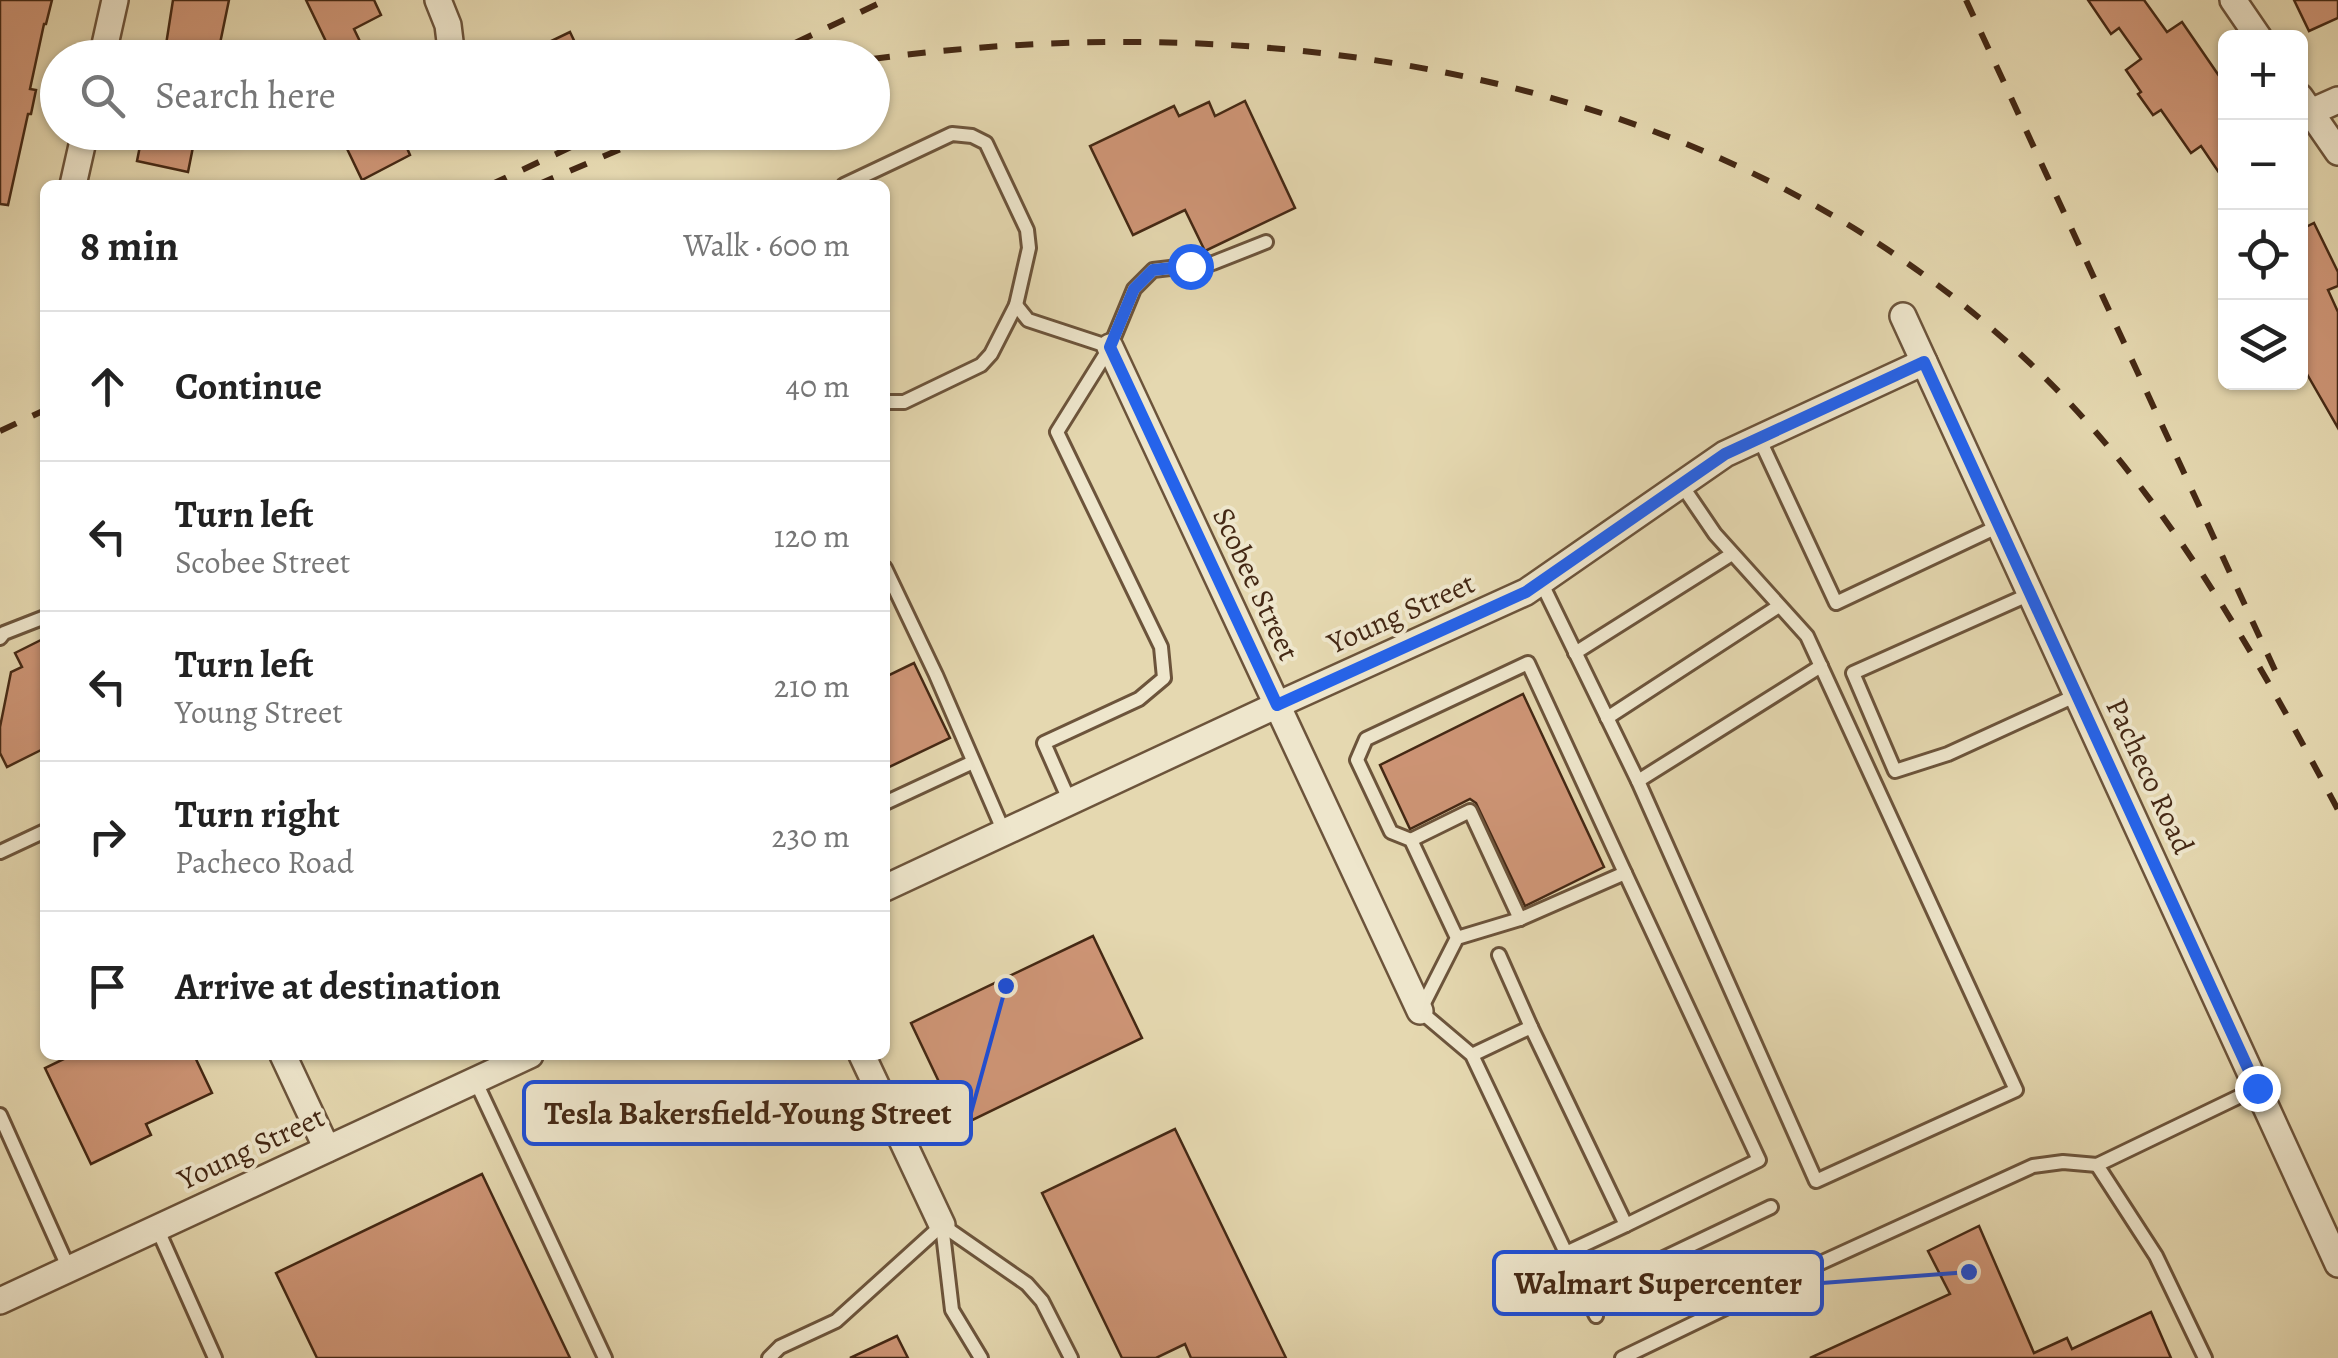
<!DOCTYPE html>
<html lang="en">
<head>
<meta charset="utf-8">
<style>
  :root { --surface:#fff; --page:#f2f2f2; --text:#222; --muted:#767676; --line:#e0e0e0 }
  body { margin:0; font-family:Alegreya,serif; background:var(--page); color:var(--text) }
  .controls { position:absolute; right:30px; top:30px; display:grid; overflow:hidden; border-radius:15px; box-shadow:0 2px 8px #0004 }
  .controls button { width:90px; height:90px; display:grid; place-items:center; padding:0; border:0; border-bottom:2px solid var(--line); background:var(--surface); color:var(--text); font:50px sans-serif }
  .stop { position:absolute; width:30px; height:30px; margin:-22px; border:8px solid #2563eb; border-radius:50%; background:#fff }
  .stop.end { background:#2563eb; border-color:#fff; box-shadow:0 2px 10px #0008 }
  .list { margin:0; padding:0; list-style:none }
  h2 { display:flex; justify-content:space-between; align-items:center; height:130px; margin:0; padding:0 40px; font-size:42px }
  h2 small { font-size:32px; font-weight:400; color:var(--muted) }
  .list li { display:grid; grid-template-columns:65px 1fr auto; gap:30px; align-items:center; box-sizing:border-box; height:150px; padding:0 40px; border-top:2px solid var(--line) }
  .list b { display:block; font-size:38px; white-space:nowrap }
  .list p { margin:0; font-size:32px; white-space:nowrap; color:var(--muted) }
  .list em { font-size:32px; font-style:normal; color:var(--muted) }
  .icon { flex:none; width:55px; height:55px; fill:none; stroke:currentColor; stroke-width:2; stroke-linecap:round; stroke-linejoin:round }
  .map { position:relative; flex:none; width:2338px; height:1358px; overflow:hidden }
  .search { position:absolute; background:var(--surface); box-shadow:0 2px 8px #0004; left:40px; top:40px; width:850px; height:110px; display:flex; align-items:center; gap:25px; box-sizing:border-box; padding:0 35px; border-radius:55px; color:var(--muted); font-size:38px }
  .panel { position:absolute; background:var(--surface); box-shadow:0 2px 8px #0004; left:40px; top:180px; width:850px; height:880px; border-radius:15px }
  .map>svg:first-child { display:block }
  .building { fill:#ce9576; stroke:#442814; stroke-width:2.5 }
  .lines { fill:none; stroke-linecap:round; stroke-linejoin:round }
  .service-casing { stroke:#6c543b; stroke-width:18 }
  .minor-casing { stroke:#6c543b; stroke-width:30 }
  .service { stroke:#eee6cc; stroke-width:12 }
  .minor { stroke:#eee6cc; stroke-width:25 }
  .rail { stroke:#442814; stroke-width:6; stroke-dasharray:18 18; stroke-linecap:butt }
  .route { stroke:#2563eb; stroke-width:12 }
  .labels { text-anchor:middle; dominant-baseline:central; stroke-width:8; stroke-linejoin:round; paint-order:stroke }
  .street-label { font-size:30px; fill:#442814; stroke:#eee6cc }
  .leader { fill:none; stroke:#1d4ed8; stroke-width:4 }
  .callout-dot { fill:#1d4ed8; stroke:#eee6cc; stroke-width:4 }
  .callout { fill:#eee6cc; stroke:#1d4ed8; stroke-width:4 }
  .callout-label { font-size:32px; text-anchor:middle; font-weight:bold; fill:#442814 }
</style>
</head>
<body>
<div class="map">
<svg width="2338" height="1358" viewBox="0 0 2338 1358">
  <rect width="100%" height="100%" fill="#e5d8b0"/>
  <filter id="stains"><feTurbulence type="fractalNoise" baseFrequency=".002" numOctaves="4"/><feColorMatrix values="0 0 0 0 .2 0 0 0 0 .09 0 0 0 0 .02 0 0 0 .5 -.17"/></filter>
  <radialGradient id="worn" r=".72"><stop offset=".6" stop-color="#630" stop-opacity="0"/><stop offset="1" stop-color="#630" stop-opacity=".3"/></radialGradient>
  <g class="building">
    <polygon points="0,0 52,0 46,24 44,24 30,89 36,90 31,114 28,114 8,205 0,204"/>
    <polygon points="173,0 229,0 217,58 189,58 165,51"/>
    <polygon points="306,0 374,0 381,15 354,29 368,58 334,58"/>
    <polygon points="2088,0 2144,0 2167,32 2182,22 2226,86 2226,183 2201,146 2191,153 2161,110 2153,115 2138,94 2141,92 2126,70 2141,59 2119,28 2111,34"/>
    <polygon points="2294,0 2338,0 2338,18 2309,31"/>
    <polygon points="570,32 579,51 565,58 516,58"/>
    <polygon points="1245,101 1295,208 1205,251 1185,210 1133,235 1090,146 1174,106 1179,116 1209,102 1215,116"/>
    <polygon points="148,132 196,132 188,172 137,161 142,136 147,138"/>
    <polygon points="339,132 400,132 410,155 362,180"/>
    <polygon points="2314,223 2338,272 2338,286 2328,290 2338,312 2338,428 2300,362 2300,230"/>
    <polygon points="45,638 45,748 7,767 0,753 0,727 11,672 22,667 15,653"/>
    <polygon points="914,663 950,738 885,769 885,677"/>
    <polygon points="1523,694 1604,867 1525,906 1476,803 1470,799 1410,829 1380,765"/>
    <polygon points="1093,936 1142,1038 960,1126 911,1023"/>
    <polygon points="72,1055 194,1055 212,1093 146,1124 151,1135 91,1164 45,1068"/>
    <polygon points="1175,1129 1286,1358 1191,1358 1185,1344 1156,1358 1122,1358 1042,1193"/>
    <polygon points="482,1174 570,1358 317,1358 276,1273"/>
    <polygon points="1979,1226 2034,1353 2067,1338 2072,1349 2151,1312 2171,1358 1810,1358 1950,1294 1928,1251"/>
    <polygon points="897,1336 908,1358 850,1358"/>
  </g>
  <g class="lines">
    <g class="service-casing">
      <g id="service">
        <polyline points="844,185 952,134 972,136 986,143 1027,230 1029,248 1016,305 991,354 981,365 904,402 885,402"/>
        <polyline points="1016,305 1028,320 1110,347"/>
        <polyline points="1759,438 1836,603 1999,526"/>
        <polyline points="885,568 936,675 1004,832"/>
        <polyline points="1541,582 1638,781 1816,1181 2016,1090 1807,636 1715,534 1681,484"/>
        <polyline points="2030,594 1853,673 1895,771 1948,754 2077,695"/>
        <polyline points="0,638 4,633 45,617"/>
        <polyline points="1575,653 1732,554"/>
        <polyline points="1607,718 1779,606"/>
        <polyline points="1638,781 1821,666"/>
        <polyline points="1070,802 1044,743 1139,699 1164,678 1161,647 1057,432 1110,347 1134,289 1153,270 1213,263 1266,242"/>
        <polyline points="885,803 973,762"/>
        <polyline points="1411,840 1470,811 1520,919"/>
        <polyline points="0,852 45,831"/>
        <polyline points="1625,873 1759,1160 1626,1225"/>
        <polyline points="1457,938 1411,840 1391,832 1357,760 1366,739 1528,663 1625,873 1520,919 1457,938 1420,1011 1472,1055 1531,1027 1626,1225 1566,1253 1472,1055"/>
        <polyline points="1499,955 1531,1027"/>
        <polyline points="475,1080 605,1358"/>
        <polyline points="0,1115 69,1269"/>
        <polyline points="942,1225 1027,1284 1042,1301 1071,1358"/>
        <polyline points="942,1225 952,1310 981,1358"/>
        <polyline points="157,1228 215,1358"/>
        <polyline points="1566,1253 1596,1316"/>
        <polyline points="1586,1295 1771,1207"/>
        <polyline points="769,1358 780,1347 836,1321 942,1225"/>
        <polyline points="1622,1358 1794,1275 2033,1166 2063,1162 2097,1165"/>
        <polyline points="2205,1358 2156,1256 2097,1165 2257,1088"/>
      </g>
    </g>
    <g class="minor-casing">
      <g id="minor">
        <polyline points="438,0 448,25 452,58"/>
        <polyline points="2233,0 2259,38"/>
        <polyline points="102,58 115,0"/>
        <polyline points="2300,97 2338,152"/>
        <polyline points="2311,112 2338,100"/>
        <polyline points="73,185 85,132"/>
        <polyline points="1903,316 2338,1264"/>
        <polyline points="1110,347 1420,1011"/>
        <polyline points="885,888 1277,705 1526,592 1725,454 1924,362"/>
        <polyline points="283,1055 327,1149"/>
        <polyline points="862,1055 942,1225"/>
        <polyline points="0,1301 530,1055"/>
      </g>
    </g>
    <use href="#service" class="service"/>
    <use href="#minor" class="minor"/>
    <g class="rail">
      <polyline points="1966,0 2279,679"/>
      <polyline points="763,58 886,0"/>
      <path d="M872,59C1314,0 1794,87 2094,430C2192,542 2269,679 2338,810"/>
      <polyline points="490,185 603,132"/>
      <polyline points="537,185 660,132"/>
      <polyline points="0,431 45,410"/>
    </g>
  </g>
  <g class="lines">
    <polyline class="route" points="1190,266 1153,270 1134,289 1110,347 1277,705 1526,592 1725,454 1924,362 2257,1088"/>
  </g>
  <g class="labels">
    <g class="street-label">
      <text transform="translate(1256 584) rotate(65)">Scobee Street</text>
      <text transform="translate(1401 613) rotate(-24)">Young Street</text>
      <text transform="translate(2150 776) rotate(65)">Pacheco Road</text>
      <text transform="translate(251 1148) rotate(-25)">Young Street</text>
    </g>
  </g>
  <path class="leader" d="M1006 986L971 1113M1969 1272L1822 1283"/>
  <g class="callout-dot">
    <circle cx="1006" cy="986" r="10"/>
    <circle cx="1969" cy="1272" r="10"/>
  </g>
  <g class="callout">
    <rect x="524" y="1082" width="447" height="62" rx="10"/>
    <rect x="1494" y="1252" width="328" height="62" rx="10"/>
  </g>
  <g class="callout-label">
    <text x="748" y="1124">Tesla Bakersfield-Young Street</text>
    <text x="1658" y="1294">Walmart Supercenter</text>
  </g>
  <rect width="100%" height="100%" filter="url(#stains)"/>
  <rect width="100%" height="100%" fill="url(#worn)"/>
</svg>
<div class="controls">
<button>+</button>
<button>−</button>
<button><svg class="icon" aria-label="locate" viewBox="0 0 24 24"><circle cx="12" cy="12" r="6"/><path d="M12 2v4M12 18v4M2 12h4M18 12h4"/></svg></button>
<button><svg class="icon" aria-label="layers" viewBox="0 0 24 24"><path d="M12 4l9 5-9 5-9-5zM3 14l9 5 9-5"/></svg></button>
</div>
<div class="stop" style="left:1190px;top:266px"></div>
<div class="stop end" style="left:2257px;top:1088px"></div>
<div class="search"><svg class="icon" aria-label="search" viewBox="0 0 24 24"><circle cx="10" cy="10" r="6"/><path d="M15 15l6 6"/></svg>Search here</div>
<section class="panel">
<h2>8 min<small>Walk · 600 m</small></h2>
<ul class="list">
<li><svg class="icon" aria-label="ahead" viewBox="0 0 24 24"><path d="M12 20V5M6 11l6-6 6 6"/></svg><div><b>Continue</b></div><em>40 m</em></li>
<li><svg class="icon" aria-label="left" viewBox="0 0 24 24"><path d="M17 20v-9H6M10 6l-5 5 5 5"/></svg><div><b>Turn left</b><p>Scobee Street</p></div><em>120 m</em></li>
<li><svg class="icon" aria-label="left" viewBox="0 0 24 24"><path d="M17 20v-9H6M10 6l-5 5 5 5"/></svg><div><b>Turn left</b><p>Young Street</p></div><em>210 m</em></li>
<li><svg class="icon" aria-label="right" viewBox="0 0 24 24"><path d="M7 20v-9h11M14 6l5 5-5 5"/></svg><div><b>Turn right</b><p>Pacheco Road</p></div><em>230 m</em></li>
<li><svg class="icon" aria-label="arrive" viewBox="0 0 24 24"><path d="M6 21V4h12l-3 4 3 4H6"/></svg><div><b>Arrive at destination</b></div></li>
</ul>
</section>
</div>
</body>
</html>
